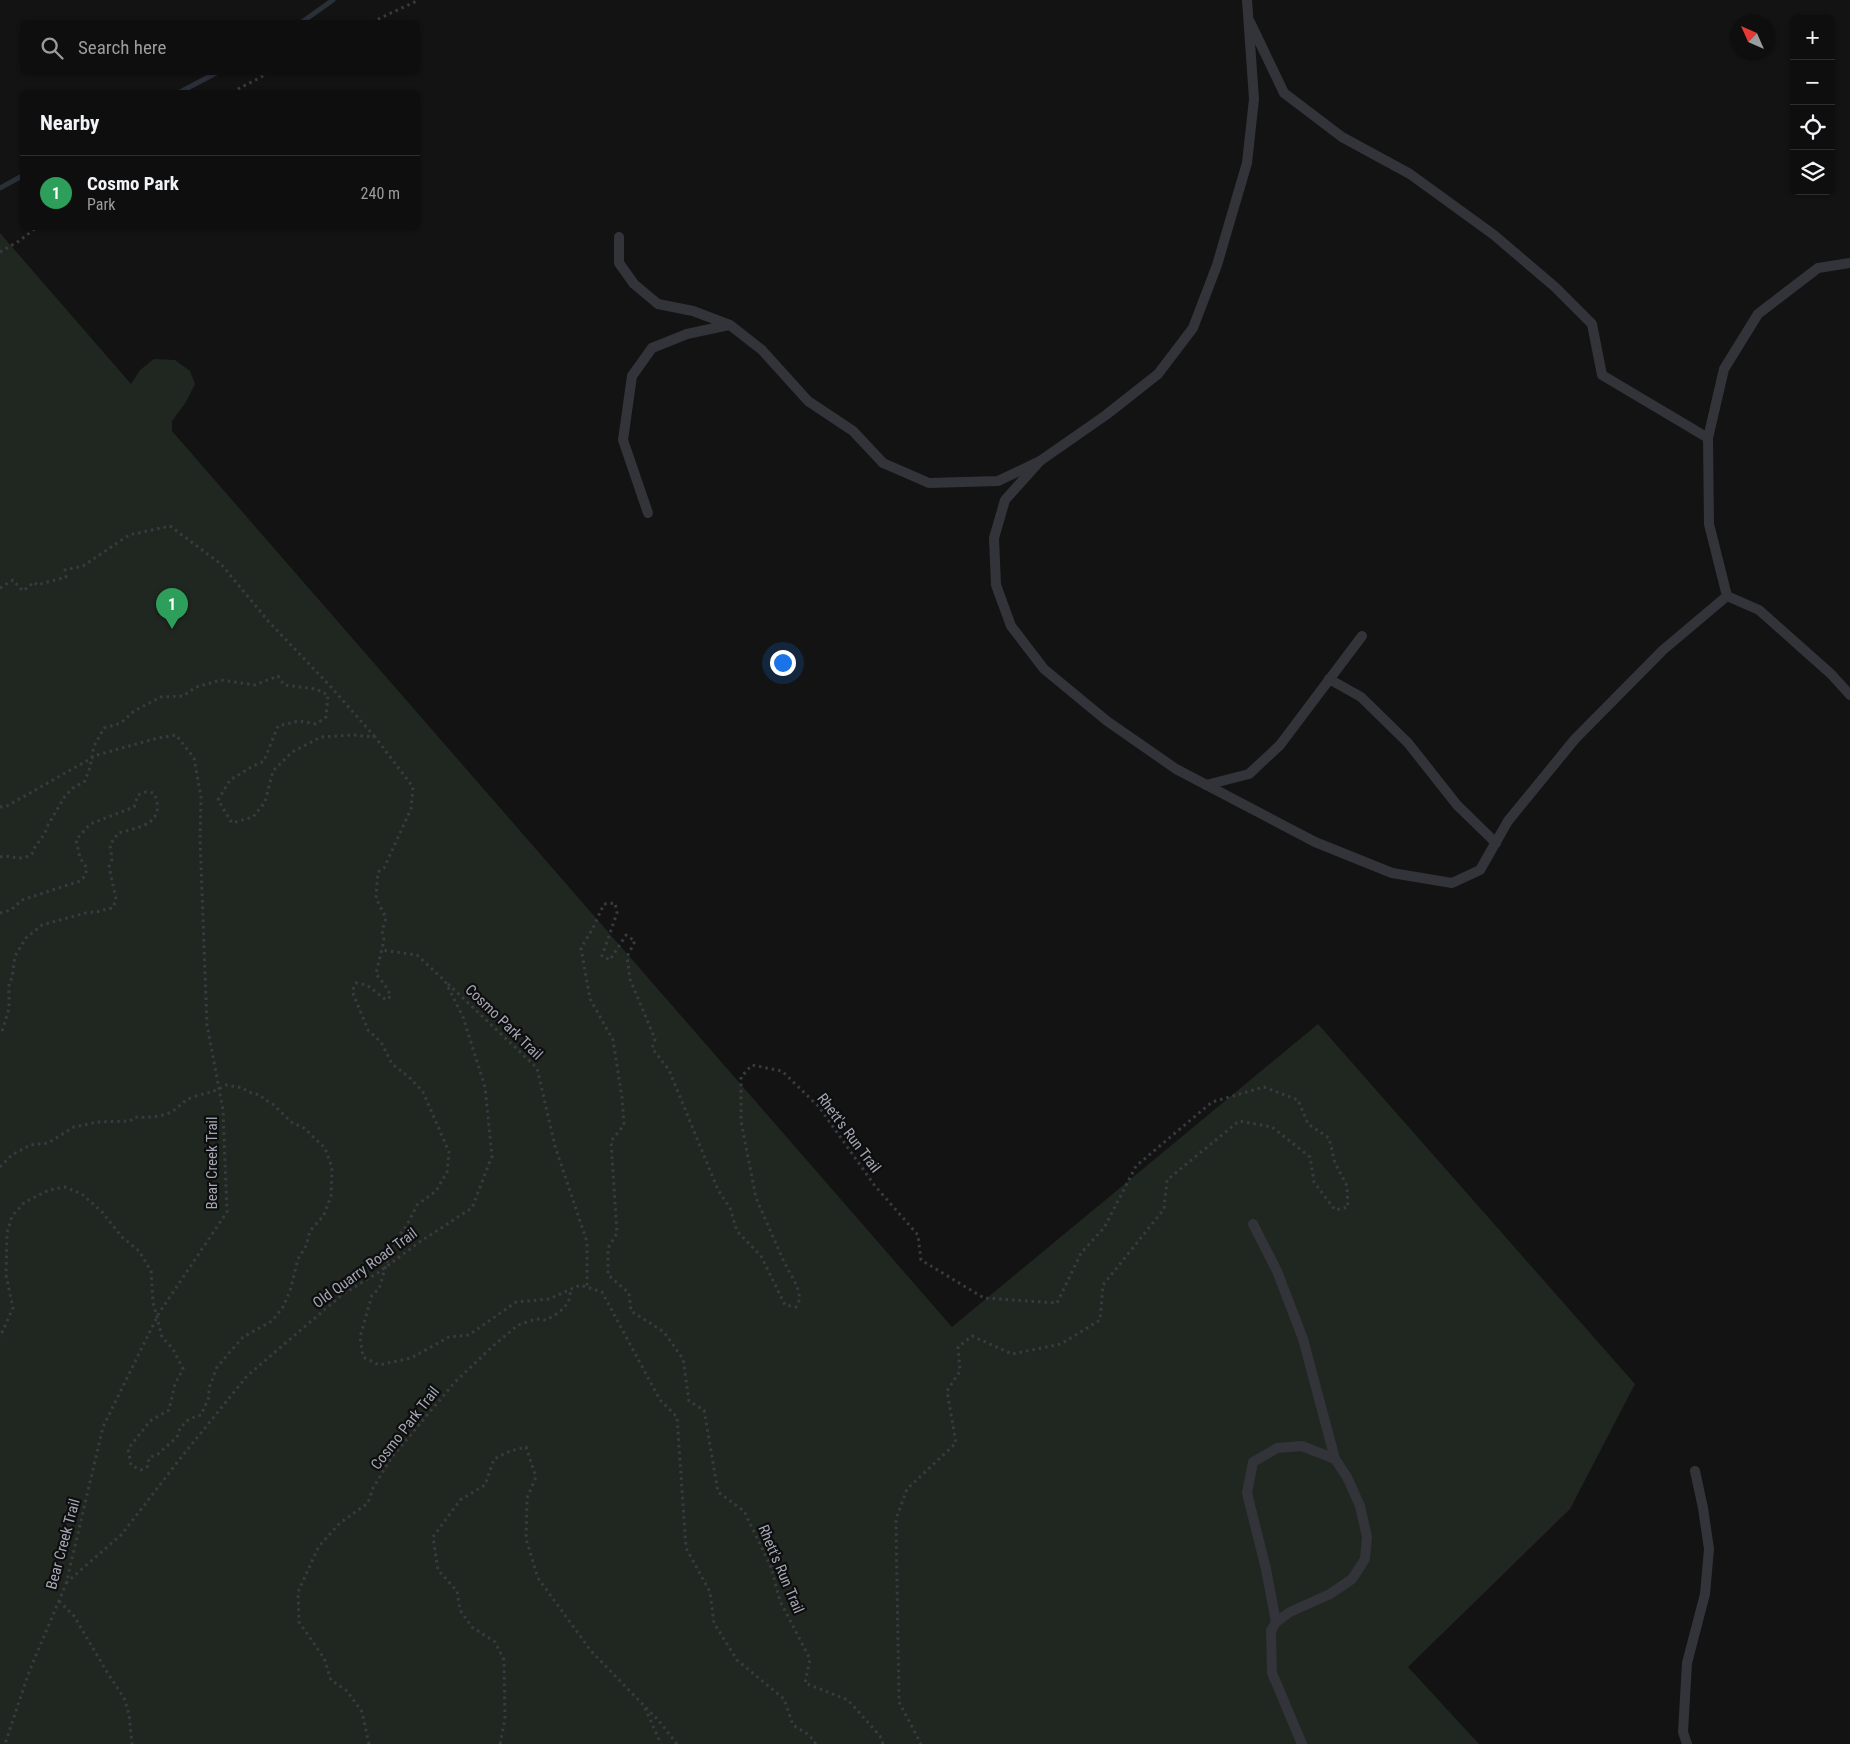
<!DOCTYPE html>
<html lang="en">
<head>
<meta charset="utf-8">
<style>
  :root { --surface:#0e0e0f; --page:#171718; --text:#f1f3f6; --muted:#9b9c9e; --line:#2e2e2f; --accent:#f7c228 }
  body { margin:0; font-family:"Roboto Condensed",sans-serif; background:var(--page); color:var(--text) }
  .controls { position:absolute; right:15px; top:15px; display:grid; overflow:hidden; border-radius:8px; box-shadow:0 1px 4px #0004 }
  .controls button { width:45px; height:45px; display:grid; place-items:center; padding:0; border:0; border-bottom:1px solid var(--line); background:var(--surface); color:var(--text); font:25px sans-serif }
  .compass { position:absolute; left:1730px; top:15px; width:45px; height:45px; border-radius:50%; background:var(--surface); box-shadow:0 1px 4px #0004; rotate:315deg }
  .you { position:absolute; left:782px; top:662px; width:18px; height:18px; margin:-12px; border:4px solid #fff; border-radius:50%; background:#1a73e8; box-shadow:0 0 0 8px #1a73e833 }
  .badge { display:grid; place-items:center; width:32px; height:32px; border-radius:50%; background:var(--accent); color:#fff; font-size:16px; font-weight:700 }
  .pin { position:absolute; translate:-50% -41px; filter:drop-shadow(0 1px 2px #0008) }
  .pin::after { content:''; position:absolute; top:26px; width:18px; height:15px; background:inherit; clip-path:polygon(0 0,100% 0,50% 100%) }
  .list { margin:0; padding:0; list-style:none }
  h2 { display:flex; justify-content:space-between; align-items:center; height:65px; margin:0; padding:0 20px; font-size:21px }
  h2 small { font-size:16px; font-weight:400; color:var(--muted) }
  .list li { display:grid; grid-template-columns:32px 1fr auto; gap:15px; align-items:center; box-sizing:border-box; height:75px; padding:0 20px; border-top:1px solid var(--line) }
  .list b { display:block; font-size:19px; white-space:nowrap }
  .list p { margin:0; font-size:16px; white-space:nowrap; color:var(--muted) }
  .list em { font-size:16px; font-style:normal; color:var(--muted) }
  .icon { flex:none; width:28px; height:28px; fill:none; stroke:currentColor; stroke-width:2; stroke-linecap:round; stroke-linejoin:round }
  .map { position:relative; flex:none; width:1850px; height:1744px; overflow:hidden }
  .search { position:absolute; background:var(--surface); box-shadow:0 1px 4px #0004; left:20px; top:20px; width:400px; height:55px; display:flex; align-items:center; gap:12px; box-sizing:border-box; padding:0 18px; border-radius:8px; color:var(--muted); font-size:19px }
  .panel { position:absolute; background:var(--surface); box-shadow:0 1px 4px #0004; left:20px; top:90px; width:400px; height:140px; border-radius:8px }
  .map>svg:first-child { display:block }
  .green { fill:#1f2720 }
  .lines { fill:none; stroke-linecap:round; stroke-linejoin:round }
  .stream { stroke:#293038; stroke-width:5 }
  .path { stroke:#393b40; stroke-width:3; stroke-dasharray:2.5 4; stroke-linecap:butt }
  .service { stroke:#333439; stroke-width:10 }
  .labels { text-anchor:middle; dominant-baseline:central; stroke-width:4.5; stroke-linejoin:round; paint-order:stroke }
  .street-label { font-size:15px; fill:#a4a8b5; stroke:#0e0e0f }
</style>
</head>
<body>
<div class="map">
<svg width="1850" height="1744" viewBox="0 0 1850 1744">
  <rect width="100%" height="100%" fill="#131314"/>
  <polygon class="green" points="0,233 131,384 140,370 154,359 175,360 190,371 195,384 186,402 172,421 172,431 952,1327 1318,1024 1635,1384 1570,1509 1408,1667 1479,1744 0,1744"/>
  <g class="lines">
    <g class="stream">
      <polyline points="302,22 333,0"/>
      <polyline points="180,92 218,72"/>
      <polyline points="0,188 22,176"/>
    </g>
    <g class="path">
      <polyline points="372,22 419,0"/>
      <polyline points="232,92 271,72"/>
      <polyline points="0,252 19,241 36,228"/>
      <polyline points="0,588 13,580 23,591 34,582 37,585 66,577 65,570 83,566 129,535 170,526 221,564 269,622 331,687 375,737"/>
      <polyline points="0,807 7,806 97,755 158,738 176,735 194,758 201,797 200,838 207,1025 223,1110 227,1212 159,1313 103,1427 66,1584 29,1672 5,1744"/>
      <path d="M0,857C13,854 18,863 32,854L33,850L45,833L48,825L65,796L73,788L85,781L90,767L94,746L104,728L121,723L134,711L161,697L183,696L196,687L221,680L255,685L278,676L284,685L316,689L328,695L326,717L316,724L299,721L278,726L264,761L253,766L230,780L218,800L232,823L253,817L265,802L273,771L292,752L321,737L353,735L375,737L413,787L411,809L384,868L378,872L376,898L386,918L382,931L384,940L376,974L385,985L391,996L386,1000L367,985L356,983L352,991L368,1030L381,1042L392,1064L409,1077L423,1092L449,1152L447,1172L436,1191L417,1205L407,1225L392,1245L379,1289L372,1295L360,1337L363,1357L379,1365L411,1358L449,1337L469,1335L516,1302L549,1299L580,1285L602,1292L660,1400L677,1417L686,1548L710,1592L714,1623L737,1660L784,1699L793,1725L809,1735L816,1744"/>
      <path d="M0,913L11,910L22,900L80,881L85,876L87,868L80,858L76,840L90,824L134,807L138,795L146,792L154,793C167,824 140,827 118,833L110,845L112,859L109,867L116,899L113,908C104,909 98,913 89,912L42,925L26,938L15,956L12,978L9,983V1009L2,1031L0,1033"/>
      <polyline points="448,984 537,1068 555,1146 587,1242 587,1287"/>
      <path d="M0,1167L12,1155L30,1145L48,1143L74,1127L98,1122L130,1121L135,1117C147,1118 163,1117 173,1111C180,1106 184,1100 193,1097C205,1093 215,1092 226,1085L243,1088L248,1092L260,1095L264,1099L274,1105L291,1122L304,1128L325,1148L332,1168L331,1196L324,1215L310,1231L306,1246L298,1259L290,1291L283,1307L272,1321L243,1337L217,1367L209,1388V1397L201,1415L189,1419L180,1428L177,1437L158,1454L149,1458L148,1466L141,1470L131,1465L128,1449L150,1421L169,1410L175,1384L183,1369L173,1349L162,1337L153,1302L151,1271L139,1251L122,1237L102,1212L82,1194L65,1187L49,1190L25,1202L12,1216L7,1233L6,1275L13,1308L0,1337"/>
      <polyline points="66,1583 122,1534 179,1460 247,1376 343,1294 379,1272 421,1241 472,1208 492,1156 485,1087 463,1017 445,981 417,955 381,950"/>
      <polyline points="59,1601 74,1616 107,1672 124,1698 129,1714 132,1744"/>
      <polyline points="645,1708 661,1744"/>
      <path d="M369,1744L362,1712L347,1691L331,1680L324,1658L299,1622L298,1592L319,1546L340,1523L368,1503L373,1488L392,1457L455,1382L493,1346L518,1325L536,1319L546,1320C558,1314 572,1305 570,1290"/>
      <polyline points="500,1744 505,1719 504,1660 495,1642 472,1627 460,1610 457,1591 438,1570 433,1537 460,1500 485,1485 494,1459 510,1451 526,1447 536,1477 527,1498 526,1539 538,1578 591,1651 659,1721 677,1744"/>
      <polyline points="883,1744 880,1736 848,1700 805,1683 810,1659 780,1601 771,1567 744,1511 718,1492 704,1410 689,1401 683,1359 664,1332 631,1311 629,1293 608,1275 608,1248 617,1233 611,1141 624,1125 622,1098 613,1040 590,999 581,948 593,928 604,904 615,903 617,913 602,956 610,960 626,935 635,941 627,957 630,979 655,1039 652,1048 669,1070 718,1190 730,1208 737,1231 761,1256 785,1305 796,1307 800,1299 797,1286 784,1262 756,1198 741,1121 741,1077 752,1065 782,1071 819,1107 875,1186 918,1235 921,1260 984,1298 1057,1303 1081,1253 1104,1228 1136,1166 1212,1102 1264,1087 1298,1100 1308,1124 1329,1138 1335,1163 1347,1186 1348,1207 1335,1210 1314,1182 1310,1157 1272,1127 1239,1121 1167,1180 1164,1209 1103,1285 1100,1320 1061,1344 1012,1354 972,1336 958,1347 960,1371 947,1391 956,1443 907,1489 896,1519 899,1702 921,1744"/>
    </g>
    <g class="service">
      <polyline points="1250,22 1284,93 1342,137 1410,174 1494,235 1555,287 1592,324 1602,375 1708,438"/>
      <polyline points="619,237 619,263 634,284 658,304 693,311 730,325 762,350 808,401 853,431 883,463 929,483 998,481 1040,461 1106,415 1158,374 1193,328 1217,265 1247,163 1254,99 1247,0"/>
      <polyline points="1040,461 1005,500 994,538 996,585 1011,626 1044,669 1107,721 1176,769 1315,842 1392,873 1452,883 1480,870 1508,821 1575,739 1663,650 1727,596 1759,610 1831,674 1850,695"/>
      <polyline points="648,513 623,440 632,376 652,348 687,334 729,325"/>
      <polyline points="1727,596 1709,524 1708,438 1724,369 1758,314 1818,268 1850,263"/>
      <polyline points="1329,679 1361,697 1408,743 1457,805 1496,843"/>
      <polyline points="1206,785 1249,774 1280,745 1362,636"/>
      <polyline points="1253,1224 1277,1271 1303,1339 1335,1459 1347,1477 1360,1506 1367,1537 1365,1559 1352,1579 1330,1594 1290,1612 1276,1622 1271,1631 1272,1673 1302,1744"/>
      <polyline points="1276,1622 1266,1569 1247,1493 1253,1462 1277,1448 1302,1446 1335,1459"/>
      <polyline points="1687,1744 1683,1732 1687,1663 1705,1594 1709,1549 1703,1508 1695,1471"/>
    </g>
  </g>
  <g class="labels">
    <g class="street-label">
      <text transform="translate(504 1022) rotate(44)">Cosmo Park Trail</text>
      <text transform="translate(849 1133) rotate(53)">Rhett's Run Trail</text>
      <text transform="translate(212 1163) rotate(-90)">Bear Creek Trail</text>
      <text transform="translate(365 1268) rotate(-36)">Old Quarry Road Trail</text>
      <text transform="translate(405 1428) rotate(-52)">Cosmo Park Trail</text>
      <text transform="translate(63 1544) rotate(-75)">Bear Creek Trail</text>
      <text transform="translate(781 1569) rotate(67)">Rhett's Run Trail</text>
    </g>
  </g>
</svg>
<div class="controls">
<button>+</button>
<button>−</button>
<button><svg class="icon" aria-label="locate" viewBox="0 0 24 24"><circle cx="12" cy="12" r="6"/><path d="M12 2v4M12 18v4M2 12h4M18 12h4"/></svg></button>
<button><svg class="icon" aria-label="layers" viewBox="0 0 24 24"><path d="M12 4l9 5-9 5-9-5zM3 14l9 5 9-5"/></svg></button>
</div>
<svg class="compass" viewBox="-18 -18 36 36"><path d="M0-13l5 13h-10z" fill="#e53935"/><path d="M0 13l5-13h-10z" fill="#9b9c9e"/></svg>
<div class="you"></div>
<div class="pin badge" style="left:172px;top:629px;background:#2e9e5b">1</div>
<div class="search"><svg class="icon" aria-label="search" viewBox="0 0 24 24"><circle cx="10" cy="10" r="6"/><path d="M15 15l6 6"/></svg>Search here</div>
<section class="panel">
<h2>Nearby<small></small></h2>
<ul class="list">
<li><span class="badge" style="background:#2e9e5b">1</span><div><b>Cosmo Park</b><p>Park</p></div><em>240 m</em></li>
</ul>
</section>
</div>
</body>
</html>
